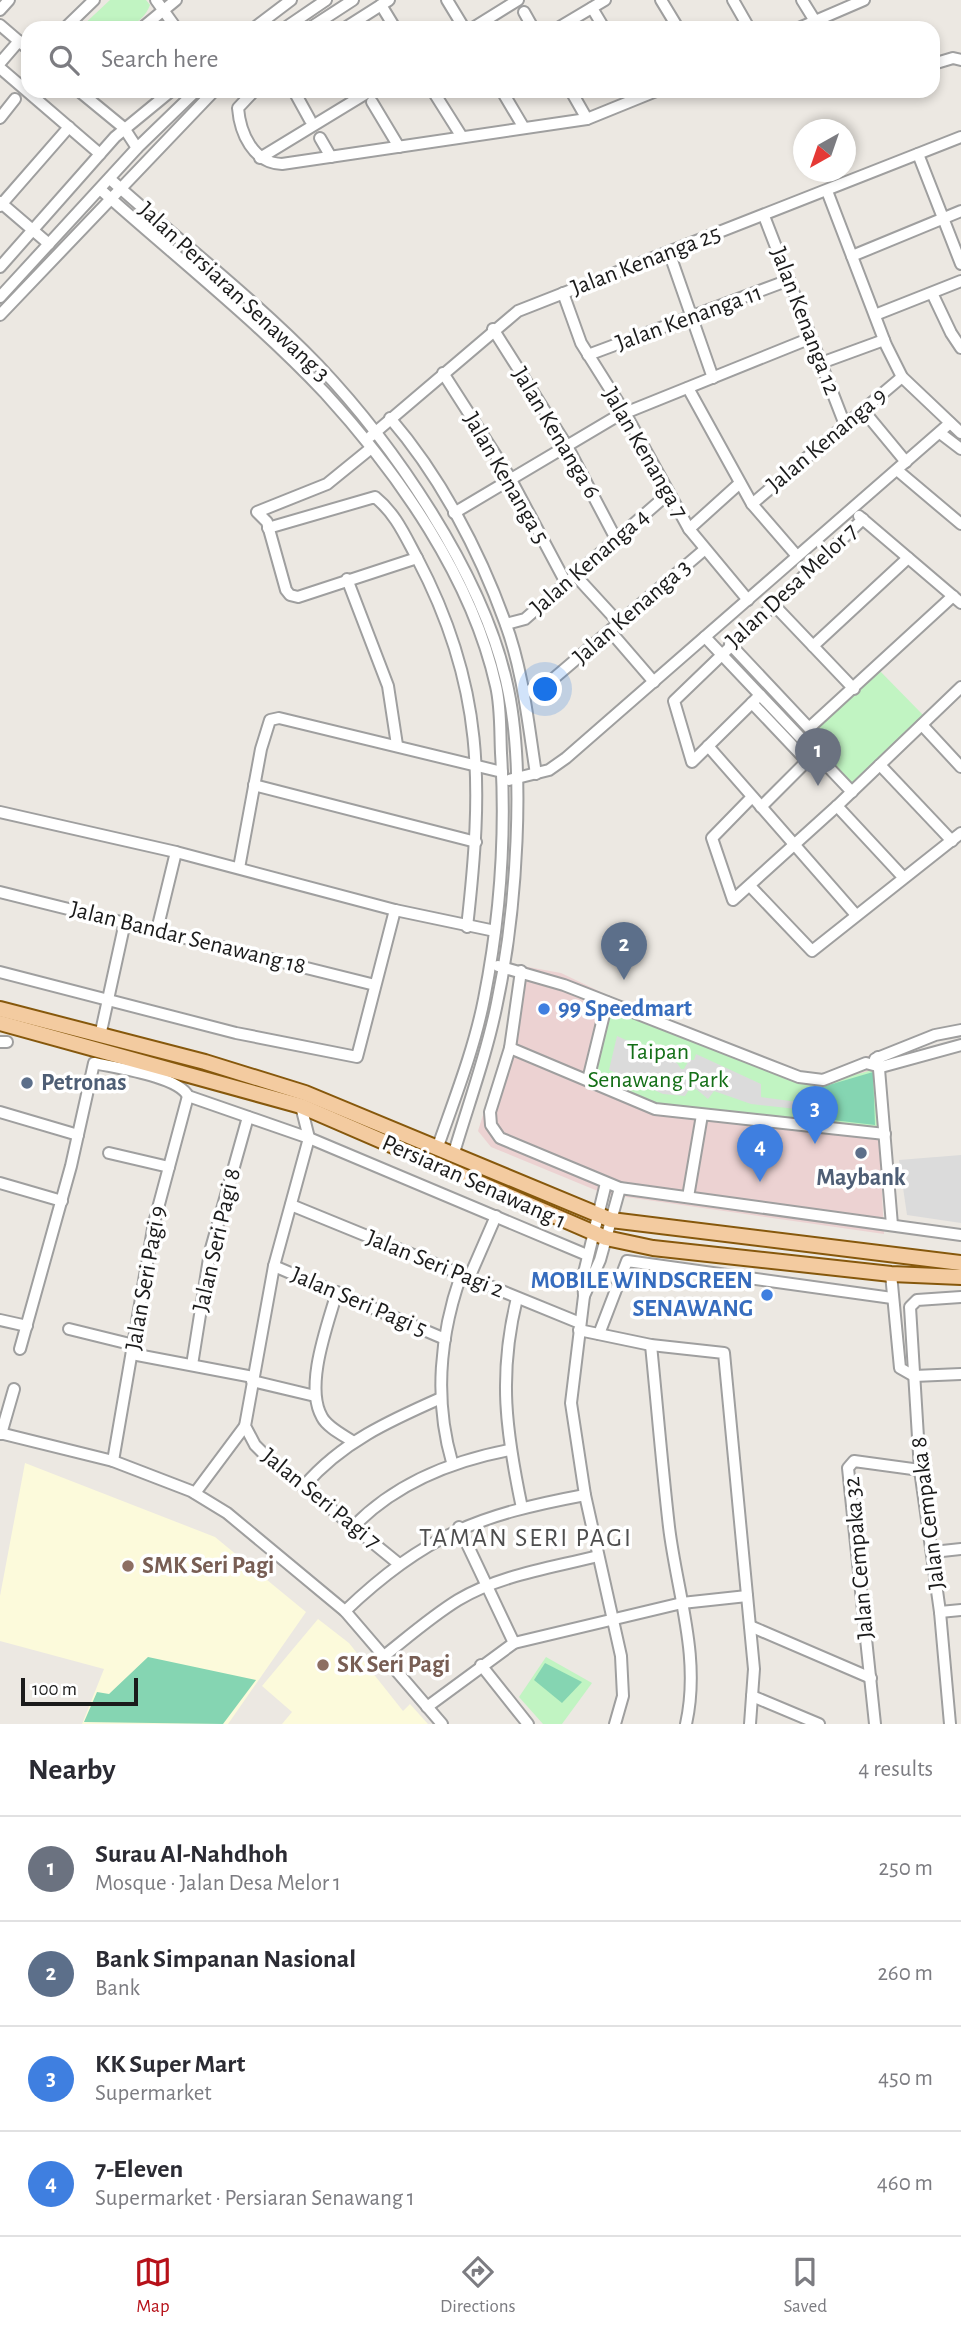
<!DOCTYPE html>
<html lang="en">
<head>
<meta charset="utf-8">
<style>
  :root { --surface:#fff; --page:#f2f2f3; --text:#2b2b33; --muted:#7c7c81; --line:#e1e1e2; --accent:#b61119 }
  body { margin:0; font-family:"Alegreya Sans",sans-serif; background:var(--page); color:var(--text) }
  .compass { position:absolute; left:793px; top:119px; width:63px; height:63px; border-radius:50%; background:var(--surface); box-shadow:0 4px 10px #0003; rotate:220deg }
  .scale { position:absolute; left:21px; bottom:18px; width:117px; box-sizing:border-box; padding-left:7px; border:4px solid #1b1b1b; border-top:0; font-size:19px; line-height:24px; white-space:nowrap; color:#1b1b1b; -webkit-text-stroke:5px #fff; paint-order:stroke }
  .you { position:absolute; left:546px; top:690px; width:24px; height:24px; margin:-18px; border:5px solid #fff; border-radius:50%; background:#1a73e8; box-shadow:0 0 0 10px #1a73e833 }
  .badge { display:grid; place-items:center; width:46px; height:46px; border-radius:50%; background:var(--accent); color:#fff; font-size:23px; font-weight:700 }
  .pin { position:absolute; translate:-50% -58px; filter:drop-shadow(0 2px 4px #0008) }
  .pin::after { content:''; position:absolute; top:37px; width:24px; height:21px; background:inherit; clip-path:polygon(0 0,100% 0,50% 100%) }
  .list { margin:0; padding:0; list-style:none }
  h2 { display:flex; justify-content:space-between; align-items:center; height:91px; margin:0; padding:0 28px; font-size:30px }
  h2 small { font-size:23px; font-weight:400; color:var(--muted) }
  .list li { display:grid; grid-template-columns:46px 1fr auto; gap:21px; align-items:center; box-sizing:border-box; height:105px; padding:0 28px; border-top:2px solid var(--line) }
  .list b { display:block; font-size:26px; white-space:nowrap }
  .list p { margin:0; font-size:23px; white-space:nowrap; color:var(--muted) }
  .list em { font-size:23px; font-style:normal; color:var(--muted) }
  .icon { flex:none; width:38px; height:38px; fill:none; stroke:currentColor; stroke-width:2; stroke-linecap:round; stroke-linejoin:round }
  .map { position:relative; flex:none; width:961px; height:1724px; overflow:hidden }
  .search { position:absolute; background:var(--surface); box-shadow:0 4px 10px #0003; left:21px; right:21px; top:21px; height:77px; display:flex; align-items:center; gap:18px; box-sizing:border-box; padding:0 24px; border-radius:21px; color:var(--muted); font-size:26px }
  .sheet { height:511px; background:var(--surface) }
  nav { display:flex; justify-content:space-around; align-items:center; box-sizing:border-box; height:98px; border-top:2px solid var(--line); background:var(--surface); font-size:19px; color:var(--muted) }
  nav a { display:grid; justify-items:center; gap:4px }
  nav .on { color:var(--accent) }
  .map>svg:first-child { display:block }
  .commercial { fill:#ecd2d2 }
  .education { fill:#fcfadb }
  .park { fill:#c1f4c2 }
  .pitch { fill:#85d5b2 }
  .parking { fill:#dbdbdb }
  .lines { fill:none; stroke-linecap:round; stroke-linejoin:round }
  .minor-casing { stroke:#9f9f9f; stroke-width:14 }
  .major-casing { stroke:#86580c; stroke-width:18 }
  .minor { stroke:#fff; stroke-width:10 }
  .major { stroke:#f3cba0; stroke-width:14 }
  .shop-dot { fill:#3f7fe0; stroke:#fff; stroke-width:2.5 }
  .service-dot { fill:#5c6f8a; stroke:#fff; stroke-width:2.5 }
  .education-dot { fill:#8d6e63; stroke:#fff; stroke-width:2.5 }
  .labels { text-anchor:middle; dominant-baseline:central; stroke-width:7; stroke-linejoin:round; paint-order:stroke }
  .street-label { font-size:24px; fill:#1b1b1b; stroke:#fff }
  .shop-label { font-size:24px; font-weight:bold; fill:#366cbe; stroke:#fff; text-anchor:start }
  .park-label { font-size:24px; fill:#146f17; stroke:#fff }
  .service-label { font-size:24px; font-weight:bold; fill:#4e5e75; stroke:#fff; text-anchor:start }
  .education-label { font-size:24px; font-weight:bold; fill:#785e54; stroke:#fff; text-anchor:start }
  .neighbourhood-label { font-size:26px; letter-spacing:2px; fill:#4e4e4e; stroke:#fff }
</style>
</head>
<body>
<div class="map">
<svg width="961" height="1724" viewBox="0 0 961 1724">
  <rect width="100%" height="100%" fill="#ece8e2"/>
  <polygon class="commercial" points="517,965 561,973 607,995 801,1071 824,1074 875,1053 884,1234 605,1194 491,1147 478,1131 504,1048"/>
  <g class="education">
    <polygon points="25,1463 215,1537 306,1612 228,1724 82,1724 104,1669 0,1641 0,1596"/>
    <polygon points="318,1619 349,1643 403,1711 410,1704 428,1724 282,1724 292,1712 262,1686"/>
  </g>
  <g class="park">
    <path d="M110,0H146L150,5C138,35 108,28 80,28Z"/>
    <polygon points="877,668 925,717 852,789 800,735"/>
    <polygon points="611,1009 791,1080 821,1084 876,1069 878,1128 656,1104 594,1077"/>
    <polygon points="546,1657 592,1683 562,1724 543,1724 519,1697"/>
  </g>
  <g class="pitch">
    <polygon points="873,1072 875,1125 824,1119 822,1087"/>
    <polygon points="148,1657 256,1680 223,1724 84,1722 97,1692 109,1694"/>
    <polygon points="545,1663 582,1682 562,1703 534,1680"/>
  </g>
  <g class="parking">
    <polygon points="617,1036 677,1063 681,1069 684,1069 689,1060 694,1060 696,1054 761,1084 761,1097 798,1102 806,1110 751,1104 714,1091 708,1099 695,1088 695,1080 685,1096 663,1094 609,1070"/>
    <polygon points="961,1155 961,1223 907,1215 899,1160"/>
  </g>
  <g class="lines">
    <g class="minor-casing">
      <g id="minor">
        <polyline points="156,0 176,28"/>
        <polyline points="447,0 464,28"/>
        <polyline points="661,0 678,28"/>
        <polyline points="733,0 749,28"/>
        <polyline points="802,0 815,21"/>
        <polyline points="381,5 395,28"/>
        <polyline points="592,8 604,28"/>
        <polyline points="0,10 9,0"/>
        <polyline points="524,12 533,28"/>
        <polyline points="0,25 28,49"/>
        <polyline points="65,28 94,0"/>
        <polyline points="142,28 176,0"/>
        <polyline points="254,28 291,0"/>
        <polyline points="285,28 326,0"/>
        <polyline points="310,28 353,0"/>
        <polyline points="345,28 389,0"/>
        <polyline points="473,28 518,0"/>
        <polyline points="558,28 605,0"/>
        <polyline points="799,28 864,0"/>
        <polyline points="0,63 19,41"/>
        <polyline points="933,64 953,58 961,60"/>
        <polyline points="0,68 100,154"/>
        <polyline points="79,91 124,128 137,148"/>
        <path d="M254,91L238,108C240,133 253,163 282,164L587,119L656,91"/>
        <polyline points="294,91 310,120"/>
        <polyline points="433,91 462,137"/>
        <polyline points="502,91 524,128"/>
        <polyline points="571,91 587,119"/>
        <polyline points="372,102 399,147"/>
        <polyline points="0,118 15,99"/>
        <polyline points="320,138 331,157"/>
        <polyline points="918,154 961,264"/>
        <polyline points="260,158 370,91"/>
        <path d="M110,179C179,241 254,299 318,365C394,445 481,572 506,680C527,768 516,914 497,1003C487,1054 468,1105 453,1156"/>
        <path d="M101,190C176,257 256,320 325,393C399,474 472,578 496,686C501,707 500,731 501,753C506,834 500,919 484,999C474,1050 454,1100 437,1149"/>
        <polyline points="827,191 886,345 902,377 961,433"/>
        <polyline points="0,202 49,244"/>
        <polyline points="0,206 69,127"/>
        <polyline points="764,216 845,425"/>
        <polyline points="669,252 713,378"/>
        <polyline points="852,256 961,211"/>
        <polyline points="0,267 115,137 171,91"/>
        <polyline points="563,293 581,343 625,413 689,529 748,600"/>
        <polyline points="932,293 951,333 961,348"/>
        <polyline points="0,297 137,148 196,91"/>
        <polyline points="0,315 214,91"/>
        <polyline points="875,315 961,281"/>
        <polyline points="493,329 567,446 616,539"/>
        <polyline points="588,355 789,280"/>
        <polyline points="821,363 884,340"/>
        <polyline points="443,373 509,476 566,583"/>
        <polyline points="688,388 752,504 797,556"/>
        <polyline points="863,410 906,462"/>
        <polyline points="625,413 811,338"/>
        <path d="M390,418C440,476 479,550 505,622C523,670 528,723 536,774"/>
        <polyline points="940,433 961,449"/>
        <polyline points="371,436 518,311 961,137"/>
        <polyline points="370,449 327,484 257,512 267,522 286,590 290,595 298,597 417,558"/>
        <polyline points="897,470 961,524"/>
        <polyline points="752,504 902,377"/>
        <polyline points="454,513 624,412"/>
        <polyline points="859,516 961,603"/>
        <path d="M268,528L375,497C396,514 405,536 417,558C485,687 483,786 467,927"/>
        <polyline points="689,529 740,483"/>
        <polyline points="575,575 619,623"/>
        <polyline points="347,579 388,686 397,745"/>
        <polyline points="773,604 854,689"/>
        <polyline points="506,624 525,619 669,493"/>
        <polyline points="610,631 654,682"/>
        <polyline points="705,637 852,792"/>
        <polyline points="730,644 809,728 953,596"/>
        <polyline points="813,646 908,558"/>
        <polyline points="524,692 546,685 704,550"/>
        <polyline points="760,695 692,762 674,701 863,519"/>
        <polyline points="752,703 807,761 761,807"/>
        <polyline points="922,725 961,767"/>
        <polyline points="708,746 856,915"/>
        <polyline points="880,765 952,841"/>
        <polyline points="509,780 549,770 566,758 950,423"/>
        <polyline points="254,785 476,842"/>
        <polyline points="752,797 712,838 733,900 837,806 961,687"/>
        <polyline points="837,806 903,877"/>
        <polyline points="0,812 176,852 395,910 495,931"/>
        <polyline points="239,868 261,749 270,720 279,718 502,772"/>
        <polyline points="750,886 812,951 961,833"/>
        <polyline points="0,892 375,985"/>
        <polyline points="157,930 176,852"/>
        <polyline points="498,966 564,985 799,1077 823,1080 866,1063 881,1067 961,1045"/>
        <polyline points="521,971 510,1048 490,1112 491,1125 500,1138 620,1188 961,1235"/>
        <polyline points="0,972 236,1033 357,1057 395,910"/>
        <polyline points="100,1036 125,922"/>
        <polyline points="0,1042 7,1042"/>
        <polyline points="510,1048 655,1109 885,1134"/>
        <polyline points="878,1057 892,1225"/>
        <polyline points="875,1059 935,1035 961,1030"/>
        <polyline points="588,1080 607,1002"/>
        <polyline points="301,1106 309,1138 274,1266 245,1426 255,1445 265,1455 399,1564"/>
        <polyline points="0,1112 78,1135"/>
        <polyline points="109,1153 169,1167"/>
        <polyline points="0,1183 62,1201"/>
        <polyline points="606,1183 583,1277 584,1296 571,1403 585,1495 621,1656 623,1696 615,1724"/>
        <polyline points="688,1197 702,1115"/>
        <polyline points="291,1205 580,1323"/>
        <polyline points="274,1266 445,1339"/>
        <polyline points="891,1274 900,1368 914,1376 961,1374"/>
        <polyline points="469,1278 496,1216"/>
        <path d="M337,1292C328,1324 304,1386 322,1417C327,1427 343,1435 352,1441"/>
        <polyline points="584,1296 600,1260 620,1188"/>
        <path d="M517,1298C498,1375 506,1432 522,1508"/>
        <polyline points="0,1320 27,1326"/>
        <polyline points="69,1329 134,1345"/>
        <polyline points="579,1330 651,1345 724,1353 754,1669 750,1724"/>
        <polyline points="599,1334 627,1261 892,1298"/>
        <path d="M651,1345C657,1405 662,1466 669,1527C677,1593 701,1657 686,1724"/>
        <path d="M20,1349L71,1166L94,1063C116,1068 178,1076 188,1096L309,1138L587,1255"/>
        <polyline points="132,1354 253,1377"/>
        <polyline points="192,1365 210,1252 248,1117"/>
        <polyline points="252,1381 315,1396"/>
        <polyline points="0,1433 113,1461 191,1491 227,1513 345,1611 442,1724"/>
        <polyline points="1,1434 14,1389"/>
        <polyline points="113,1461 154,1223 188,1096"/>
        <path d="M452,1462C434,1400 440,1335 461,1275"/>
        <path d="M304,1486C342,1442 389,1421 441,1398"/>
        <polyline points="195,1493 245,1426"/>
        <path d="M354,1526C396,1483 452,1461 509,1450"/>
        <polyline points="459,1527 514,1643"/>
        <polyline points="933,1552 961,1549"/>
        <path d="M345,1611C425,1535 478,1515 585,1495"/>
        <polyline points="940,1612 961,1610"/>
        <polyline points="750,1626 871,1678"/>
        <path d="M384,1656C408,1637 432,1616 458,1600C500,1575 551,1568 598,1556"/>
        <polyline points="481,1665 528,1724"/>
        <polyline points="752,1696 819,1724"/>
        <polyline points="427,1707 514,1643 682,1603 747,1596"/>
        <polyline points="875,1724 848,1468 854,1461 920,1470"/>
        <polyline points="950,1724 940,1612 920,1470 910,1307 917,1300 961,1297"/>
      </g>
    </g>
    <g class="major-casing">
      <g id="major">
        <polyline points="0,1009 205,1062 305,1093 611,1220 961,1263"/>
        <polyline points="0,1023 301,1106 606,1238 653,1248 891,1274 961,1277"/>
      </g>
    </g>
    <use href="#minor" class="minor"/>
    <use href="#major" class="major"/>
  </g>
  <g class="shop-dot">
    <circle cx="544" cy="1009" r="7"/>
    <circle cx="767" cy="1295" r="7"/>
  </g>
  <g class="service-dot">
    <circle cx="27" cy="1083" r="7"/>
    <circle cx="861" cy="1153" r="7"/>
  </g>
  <g class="education-dot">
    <circle cx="128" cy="1566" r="7"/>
    <circle cx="323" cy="1665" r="7"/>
  </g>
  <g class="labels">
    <g class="street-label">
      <text transform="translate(646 261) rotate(-21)">Jalan Kenanga 25</text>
      <text transform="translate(234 292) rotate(43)">Jalan Persiaran Senawang 3</text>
      <text transform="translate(689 318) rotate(-20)">Jalan Kenanga 11</text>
      <text transform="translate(805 321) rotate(69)">Jalan Kenanga 12</text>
      <text transform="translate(556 433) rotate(59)">Jalan Kenanga 6</text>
      <text transform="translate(827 440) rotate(-40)">Jalan Kenanga 9</text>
      <text transform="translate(645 453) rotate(60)">Jalan Kenanga 7</text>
      <text transform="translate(506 478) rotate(60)">Jalan Kenanga 5</text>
      <text transform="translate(590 562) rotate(-41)">Jalan Kenanga 4</text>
      <text transform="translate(792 586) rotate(-43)">Jalan Desa Melor 7</text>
      <text transform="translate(632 612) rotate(-41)">Jalan Kenanga 3</text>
      <text transform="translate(188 938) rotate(14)">Jalan Bandar Senawang 18</text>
      <text transform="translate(474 1182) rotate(24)">Persiaran Senawang 1</text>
      <text transform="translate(217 1240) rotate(-77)">Jalan Seri Pagi 8</text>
      <text transform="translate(435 1264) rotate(22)">Jalan Seri Pagi 2</text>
      <text transform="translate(146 1278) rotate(-80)">Jalan Seri Pagi 9</text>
      <text transform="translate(359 1302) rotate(23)">Jalan Seri Pagi 5</text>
      <text transform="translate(321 1499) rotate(39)">Jalan Seri Pagi 7</text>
      <text transform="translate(928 1513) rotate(-97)">Jalan Cempaka 8</text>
      <text transform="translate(859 1558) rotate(-95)">Jalan Cempaka 32</text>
    </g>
    <g class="shop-label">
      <text x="558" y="1009">99 Speedmart</text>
      <text x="753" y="1281" text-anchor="end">MOBILE WINDSCREEN<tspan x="753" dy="28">SENAWANG</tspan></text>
    </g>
    <g class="park-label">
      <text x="658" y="1052">Taipan<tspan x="658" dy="28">Senawang Park</tspan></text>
    </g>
    <g class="service-label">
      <text x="41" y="1083">Petronas</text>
      <text x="861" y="1178" text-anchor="middle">Maybank</text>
    </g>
    <g class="education-label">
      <text x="142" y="1566">SMK Seri Pagi</text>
      <text x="337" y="1665">SK Seri Pagi</text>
    </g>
    <g class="neighbourhood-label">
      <text x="526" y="1538">TAMAN SERI PAGI</text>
    </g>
  </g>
</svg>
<svg class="compass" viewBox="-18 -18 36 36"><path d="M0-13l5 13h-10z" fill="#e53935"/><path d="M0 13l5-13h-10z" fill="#7c7c81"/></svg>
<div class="scale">100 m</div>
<div class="you"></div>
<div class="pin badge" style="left:818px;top:786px;background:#6b7280">1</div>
<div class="pin badge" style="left:624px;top:980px;background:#5c6f8a">2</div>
<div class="pin badge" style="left:815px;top:1144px;background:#3f7fe0">3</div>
<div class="pin badge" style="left:760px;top:1182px;background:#3f7fe0">4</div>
<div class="search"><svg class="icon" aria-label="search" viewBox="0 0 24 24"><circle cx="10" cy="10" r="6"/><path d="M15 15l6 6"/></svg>Search here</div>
</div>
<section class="sheet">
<h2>Nearby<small>4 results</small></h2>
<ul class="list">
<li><span class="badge" style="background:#6b7280">1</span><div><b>Surau Al-Nahdhoh</b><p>Mosque · Jalan Desa Melor 1</p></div><em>250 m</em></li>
<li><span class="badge" style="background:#5c6f8a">2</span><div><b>Bank Simpanan Nasional</b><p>Bank</p></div><em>260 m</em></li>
<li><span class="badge" style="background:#3f7fe0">3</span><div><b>KK Super Mart</b><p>Supermarket</p></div><em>450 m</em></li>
<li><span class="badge" style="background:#3f7fe0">4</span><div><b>7-Eleven</b><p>Supermarket · Persiaran Senawang 1</p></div><em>460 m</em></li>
</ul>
</section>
<nav>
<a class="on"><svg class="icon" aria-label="map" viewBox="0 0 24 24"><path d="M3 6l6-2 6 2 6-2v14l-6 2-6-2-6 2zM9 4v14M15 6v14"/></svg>Map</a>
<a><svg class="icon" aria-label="directions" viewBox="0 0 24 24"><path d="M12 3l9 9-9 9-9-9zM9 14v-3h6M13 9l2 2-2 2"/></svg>Directions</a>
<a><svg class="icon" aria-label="saved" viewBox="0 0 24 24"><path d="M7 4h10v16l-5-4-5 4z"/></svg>Saved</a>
</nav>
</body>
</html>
